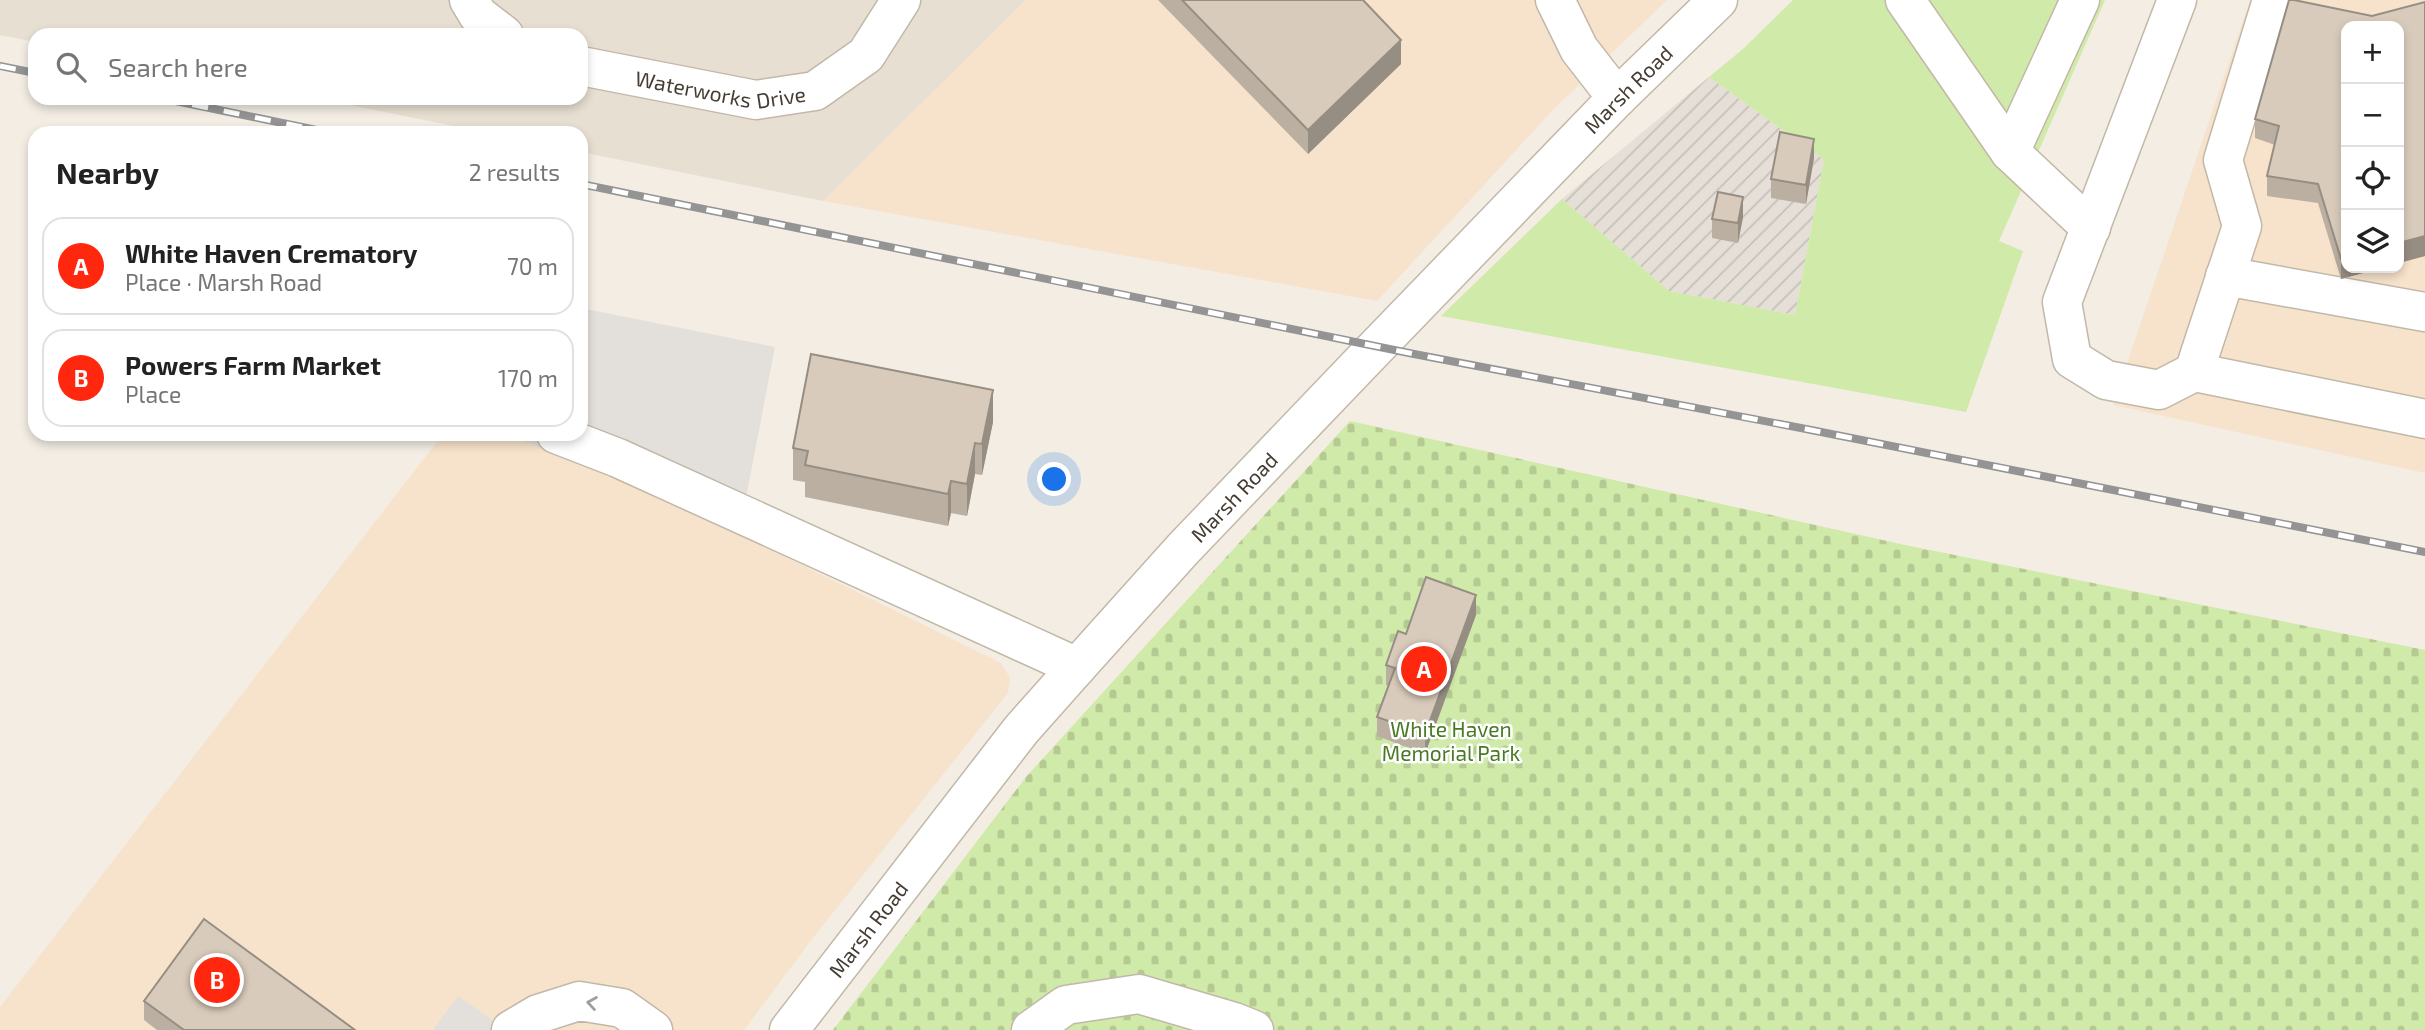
<!DOCTYPE html>
<html lang="en">
<head>
<meta charset="utf-8">
<style>
  :root { --surface:#fff; --page:#f6f6f6; --text:#222; --muted:#767676; --line:#e0e0e0; --accent:#ff270e }
  body { margin:0; font-family:"Exo 2",sans-serif; background:var(--page); color:var(--text) }
  .controls { position:absolute; right:21px; top:21px; display:grid; overflow:hidden; border-radius:14px; box-shadow:0 4px 10px #0003 }
  .controls button { width:63px; height:63px; display:grid; place-items:center; padding:0; border:0; border-bottom:2px solid var(--line); background:var(--surface); color:var(--text); font:35px sans-serif }
  .you { position:absolute; left:1055px; top:480px; width:24px; height:24px; margin:-18px; border:5px solid #fff; border-radius:50%; background:#1a73e8; box-shadow:0 0 0 10px #1a73e833 }
  .badge { display:grid; place-items:center; width:46px; height:46px; border-radius:50%; background:var(--accent); color:#fff; font-size:23px; font-weight:700 }
  .pin { position:absolute; translate:-50% -50%; border:4px solid #fff; box-shadow:0 2px 7px #0006 }
  .list { margin:0; padding:0; list-style:none }
  h2 { display:flex; justify-content:space-between; align-items:center; height:91px; margin:0; padding:0 28px; font-size:30px }
  h2 small { font-size:23px; font-weight:400; color:var(--muted) }
  .list li { display:grid; grid-template-columns:46px 1fr auto; gap:21px; align-items:center; box-sizing:border-box; height:98px; margin:0 14px 14px; padding:0 14px; border:2px solid var(--line); border-radius:21px }
  .list b { display:block; font-size:26px; white-space:nowrap }
  .list p { margin:0; font-size:23px; white-space:nowrap; color:var(--muted) }
  .list em { font-size:23px; font-style:normal; color:var(--muted) }
  .icon { flex:none; width:38px; height:38px; fill:none; stroke:currentColor; stroke-width:2; stroke-linecap:round; stroke-linejoin:round }
  .map { position:relative; flex:none; width:2425px; height:1030px; overflow:hidden }
  .search { position:absolute; background:var(--surface); box-shadow:0 4px 10px #0003; left:28px; top:28px; width:560px; height:77px; display:flex; align-items:center; gap:18px; box-sizing:border-box; padding:0 24px; border-radius:21px; color:var(--muted); font-size:26px }
  .panel { position:absolute; background:var(--surface); box-shadow:0 4px 10px #0003; left:28px; top:126px; width:560px; height:315px; border-radius:21px }
  .map>svg:first-child { display:block }
  .residential { fill:#e7dfd1 }
  .commercial { fill:#f7e3cc; fill-rule:evenodd }
  .industrial { fill:url(#industrial-furrows) }
  .green { fill:#d0eaa9 }
  .cemetery { fill:url(#cemetery-stones) }
  .parking { fill:#e3e0dc }
  .lines { fill:none; stroke-linecap:round; stroke-linejoin:round }
  .minor-casing { stroke:#c2b8a8; stroke-width:41 }
  .minor { stroke:#fff; stroke-width:38 }
  .rail-casing { stroke:#949494; stroke-width:8 }
  .rail { stroke:#fff; stroke-width:5; stroke-dasharray:16; stroke-linecap:butt }
  .wall { fill:#baafa1 }
  .shaded-wall { fill:#978e83 }
  .building { fill:#d8cbbb; stroke:#978e83; stroke-width:2 }
  .oneway { stroke:#a29e99 }
  .labels { text-anchor:middle; dominant-baseline:central; stroke-width:5; stroke-linejoin:round; paint-order:stroke }
  .street-label { font-size:21px; fill:#453d33; stroke:#fff }
  .park-label { font-size:21px; fill:#487a23; stroke:#fff }
</style>
</head>
<body>
<div class="map">
<svg width="2425" height="1030" viewBox="0 0 2425 1030">
  <defs>
    <pattern id="industrial-furrows" width="10" height="10" patternUnits="userSpaceOnUse" patternTransform="scale(1.75)"><rect width="10" height="10" fill="#e5dfd8"/><path d="M-1 1l2-2M0 10L10 0M9 11l2-2" fill="none" stroke="#c6c0ba"/></pattern>
    <pattern id="cemetery-stones" width="16" height="16" patternUnits="userSpaceOnUse" patternTransform="scale(1.75)"><rect width="16" height="16" fill="#d0eaa9"/><path d="M2 7V4a2 2 0 0 1 4 0v3zM10 15v-3a2 2 0 0 1 4 0v3z" fill="#b4ca92"/></pattern>
  </defs>
  <rect width="100%" height="100%" fill="#f3ede3"/>
  <polygon class="residential" points="0,0 1026,0 823,201 581,152 581,133 488,133 315,98 581,98 581,35 35,35 35,42 0,35"/>
  <g class="commercial">
    <polygon points="1026,0 1667,0 1553,110 1377,301 823,201"/>
    <path d="M2250,0H2425V473L2113,405ZM2346,26H2399V268H2346Z"/>
    <polygon points="443,434 504,434 592,467 739,534 1001,663 1010,678 1008,693 816,934 744,1030 0,1030 0,1007"/>
  </g>
  <polygon class="industrial" points="1709,77 1824,160 1795,315 1669,291 1562,199"/>
  <polygon class="green" points="1793,0 2105,0 1999,241 2023,251 1966,412 1441,316 1562,199 1669,291 1795,315 1824,160 1709,77 1743,49"/>
  <polygon class="cemetery" points="1350,421 1905,545 2425,650 2425,1030 833,1030 1026,777"/>
  <g class="parking">
    <polygon points="581,308 775,347 739,534 592,467 504,434 581,434"/>
    <polygon points="458,996 506,1030 433,1030"/>
  </g>
  <g class="lines">
    <g class="minor-casing">
      <g id="minor">
        <polyline points="469,0 478,15 504,35"/>
        <polyline points="1555,0 1579,49 1617,98"/>
        <polyline points="1905,0 2010,152 2091,228"/>
        <polyline points="2177,0 2062,302 2072,359 2106,380 2159,390 2194,372"/>
        <polyline points="2272,0 2223,160 2242,226 2194,372 2425,419"/>
        <path id="s1" d="M581,66L756,100L815,91L866,55L901,0"/>
        <polyline points="2010,152 2080,0"/>
        <polyline points="2225,276 2425,312"/>
        <polyline points="556,434 618,458 1077,667"/>
        <polyline points="511,1030 538,1014 579,1001 622,1008 653,1030"/>
        <path id="s2" d="M789,1030L1021,730L1077,667L1183,549L1361,363L1617,98L1718,0"/>
        <polyline points="1031,1030 1066,1005 1139,994 1234,1022 1254,1030"/>
      </g>
    </g>
    <use href="#minor" class="minor"/>
    <g class="rail-casing">
      <g id="rail">
        <polyline points="0,66 35,73"/>
        <polyline points="161,98 331,133"/>
        <polyline points="581,184 1414,354 1801,428 2425,552"/>
      </g>
    </g>
    <use href="#rail" class="rail"/>
  </g>
  <g class="wall">
    <polygon points="1158,0 1363,0 1401,64 1308,154"/>
    <polygon points="2425,2 2425,256 2399,263 2346,268 2381,268 2341,279 2318,203 2267,196 2267,176 2275,145 2255,138 2255,119"/>
    <polygon points="1814,158 1806,204 1771,198 1771,179"/>
    <polygon points="1743,217 1738,243 1712,238 1712,219"/>
    <polygon points="993,422 982,475 975,474 967,516 951,513 948,526 805,497 805,482 793,480 793,448"/>
    <polygon points="1476,615 1425,754 1377,736 1377,717 1389,686 1386,685 1386,665 1406,634"/>
    <polygon points="144,1001 355,1030 157,1030 144,1020"/>
  </g>
  <g class="shaded-wall">
    <polygon points="1401,40 1401,64 1308,154 1308,130"/>
    <polygon points="1814,139 1814,158 1806,204 1806,185"/>
    <polygon points="1743,197 1743,217 1738,243 1738,223"/>
    <polygon points="2425,236 2425,256 2399,263 2399,243"/>
    <polygon points="2346,258 2346,268 2381,268 2341,279 2341,259"/>
    <polygon points="993,390 993,422 982,475 982,444"/>
    <polygon points="975,443 975,474 967,516 967,484"/>
    <polygon points="951,481 951,513 948,526 948,494"/>
    <polygon points="1476,595 1476,615 1425,754 1425,734"/>
  </g>
  <g class="building">
    <polygon points="1182,0 1363,0 1401,40 1308,130"/>
    <polygon points="2289,0 2294,0 2372,16 2425,2 2425,236 2399,243 2399,26 2346,26 2346,258 2341,259 2318,184 2267,176 2279,126 2255,119"/>
    <polygon points="1780,132 1814,139 1806,185 1771,179"/>
    <polygon points="1718,192 1743,197 1738,223 1712,219"/>
    <polygon points="811,354 993,390 982,444 975,443 967,484 951,481 948,494 805,465 808,451 793,448"/>
    <polygon points="1426,577 1476,595 1425,734 1377,717 1395,668 1386,665 1398,631 1406,634"/>
    <polygon points="204,919 355,1030 184,1030 144,1001"/>
  </g>
  <defs><path id="oneway-chevron" d="M-2-3.5L2.5 0L-2 3.5" fill="none" stroke-width="1.6" stroke-linecap="round" stroke-linejoin="round" transform="scale(1.75)"/></defs>
  <use class="oneway" href="#oneway-chevron" transform="translate(592 1003) rotate(-171)"/>
  <g class="labels">
    <g class="street-label">
      <text stroke="none"><textPath href="#s1" startOffset="142">Waterworks Drive</textPath></text>
      <text stroke="none"><textPath href="#s2" startOffset="1262">Marsh Road</textPath></text>
      <text stroke="none"><textPath href="#s2" startOffset="695">Marsh Road</textPath></text>
      <text stroke="none"><textPath href="#s2" startOffset="128">Marsh Road</textPath></text>
    </g>
    <g class="park-label">
      <text x="1451" y="728">White Haven<tspan x="1451" dy="24">Memorial Park</tspan></text>
    </g>
  </g>
</svg>
<div class="controls">
<button>+</button>
<button>−</button>
<button><svg class="icon" aria-label="locate" viewBox="0 0 24 24"><circle cx="12" cy="12" r="6"/><path d="M12 2v4M12 18v4M2 12h4M18 12h4"/></svg></button>
<button><svg class="icon" aria-label="layers" viewBox="0 0 24 24"><path d="M12 4l9 5-9 5-9-5zM3 14l9 5 9-5"/></svg></button>
</div>
<div class="you"></div>
<div class="pin badge" style="left:1424px;top:669px">A</div>
<div class="pin badge" style="left:217px;top:980px">B</div>
<div class="search"><svg class="icon" aria-label="search" viewBox="0 0 24 24"><circle cx="10" cy="10" r="6"/><path d="M15 15l6 6"/></svg>Search here</div>
<section class="panel">
<h2>Nearby<small>2 results</small></h2>
<ul class="list">
<li><span class="badge">A</span><div><b>White Haven Crematory</b><p>Place · Marsh Road</p></div><em>70 m</em></li>
<li><span class="badge">B</span><div><b>Powers Farm Market</b><p>Place</p></div><em>170 m</em></li>
</ul>
</section>
</div>
</body>
</html>
